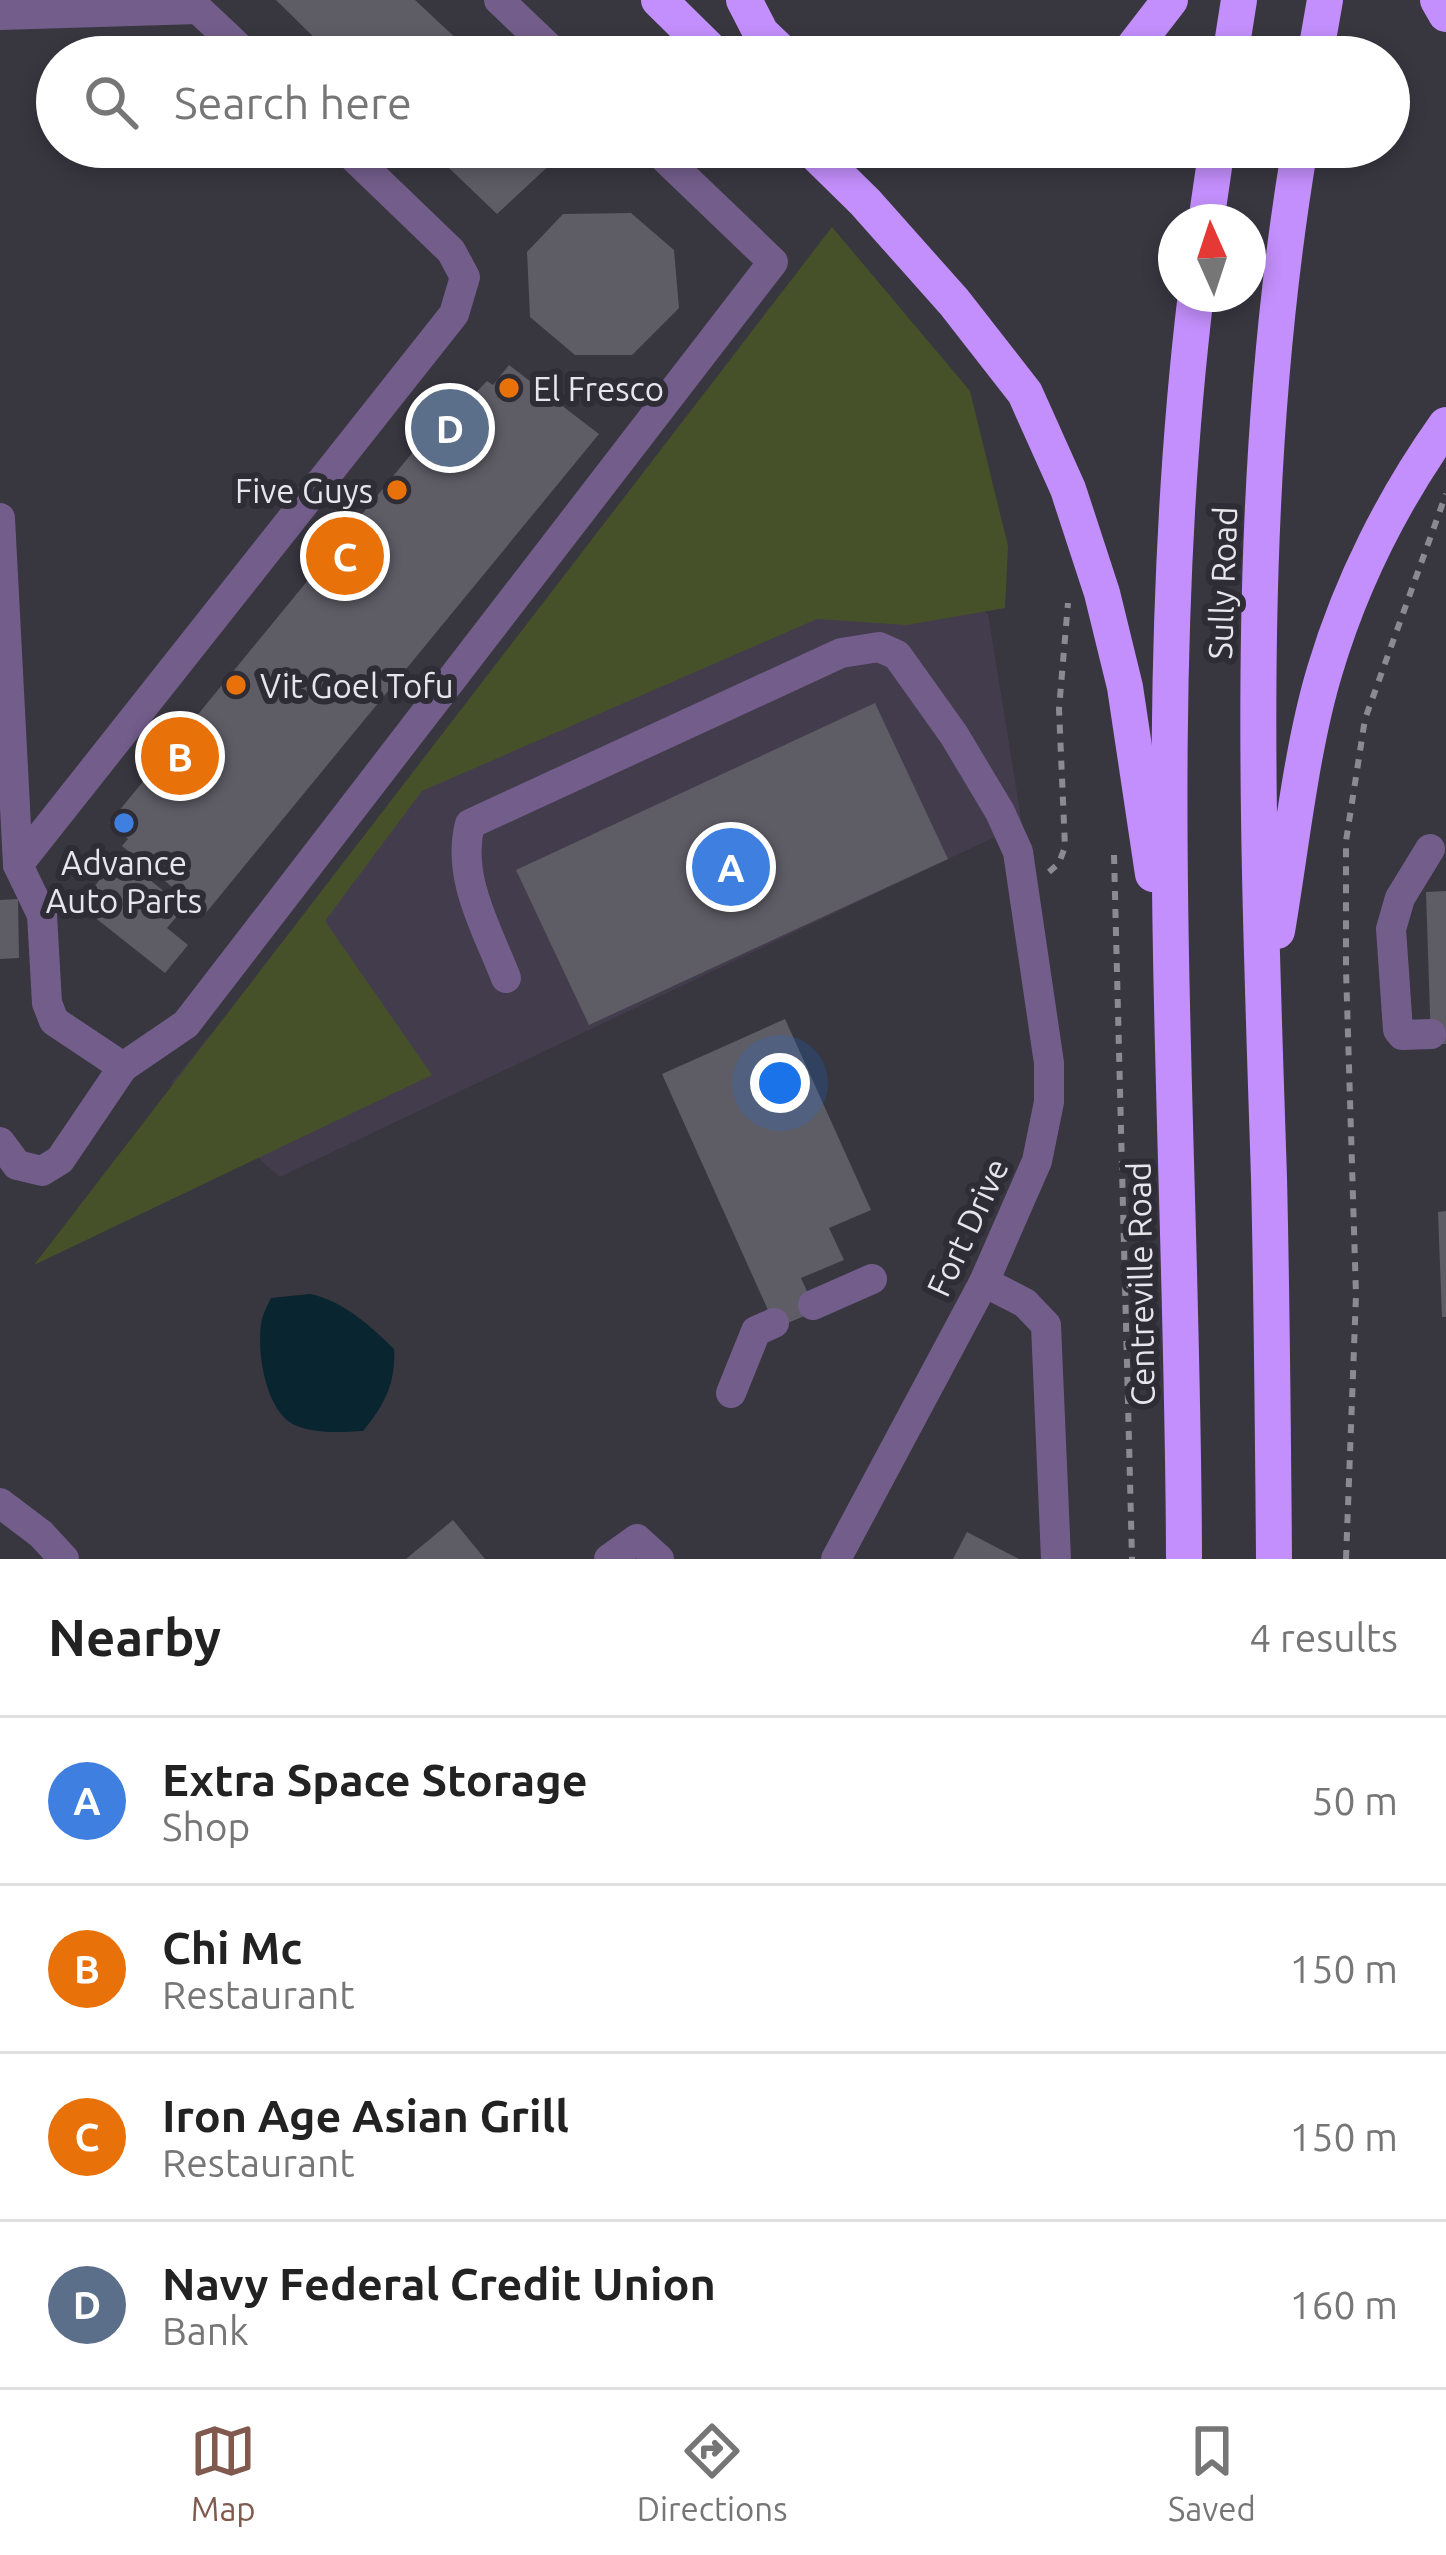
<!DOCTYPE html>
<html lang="en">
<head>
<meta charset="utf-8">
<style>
  :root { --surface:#fff; --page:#f2f2f2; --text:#222; --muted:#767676; --line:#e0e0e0; --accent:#805a4f }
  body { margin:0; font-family:Ubuntu,sans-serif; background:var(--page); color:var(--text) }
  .compass { position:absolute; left:1158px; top:204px; width:108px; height:108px; border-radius:50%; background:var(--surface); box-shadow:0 6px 18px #0003; rotate:357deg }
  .you { position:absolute; left:780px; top:1083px; width:42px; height:42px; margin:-30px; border:9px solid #fff; border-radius:50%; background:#1a73e8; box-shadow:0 0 0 18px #1a73e833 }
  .badge { display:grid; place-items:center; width:78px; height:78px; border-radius:50%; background:var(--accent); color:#fff; font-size:39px; font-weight:700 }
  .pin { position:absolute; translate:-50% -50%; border:6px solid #fff; box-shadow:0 3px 12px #0006 }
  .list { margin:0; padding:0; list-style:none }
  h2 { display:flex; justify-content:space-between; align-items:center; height:156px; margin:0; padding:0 48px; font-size:51px }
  h2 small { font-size:39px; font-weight:400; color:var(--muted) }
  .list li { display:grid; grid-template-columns:78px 1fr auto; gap:36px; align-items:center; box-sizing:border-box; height:168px; padding:0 48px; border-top:3px solid var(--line) }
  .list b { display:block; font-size:45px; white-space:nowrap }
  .list p { margin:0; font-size:39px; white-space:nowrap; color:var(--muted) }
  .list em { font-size:39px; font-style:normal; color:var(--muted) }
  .icon { flex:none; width:66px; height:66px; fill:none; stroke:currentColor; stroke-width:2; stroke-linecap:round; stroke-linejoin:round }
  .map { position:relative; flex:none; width:1446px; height:1559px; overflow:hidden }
  .search { position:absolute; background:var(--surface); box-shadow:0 6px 18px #0003; left:36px; right:36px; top:36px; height:132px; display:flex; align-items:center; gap:30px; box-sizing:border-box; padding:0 42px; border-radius:66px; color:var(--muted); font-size:45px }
  .sheet { height:828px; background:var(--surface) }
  nav { display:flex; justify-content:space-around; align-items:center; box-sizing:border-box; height:168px; border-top:3px solid var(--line); background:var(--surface); font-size:33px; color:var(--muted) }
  nav a { display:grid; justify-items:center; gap:6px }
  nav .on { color:var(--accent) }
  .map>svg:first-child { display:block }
  .industrial { fill:#433c4c }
  .green { fill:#475129 }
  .water { fill:#082530 }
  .building { fill:#5e5c65 }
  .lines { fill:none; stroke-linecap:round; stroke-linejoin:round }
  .path { stroke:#8b8a92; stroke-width:6; stroke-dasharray:9 9; stroke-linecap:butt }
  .minor { stroke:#735e8b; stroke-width:30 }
  .highway { stroke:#c38ffc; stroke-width:36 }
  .food-dot { fill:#e8710a; stroke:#2e2c34; stroke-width:4.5 }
  .shop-dot { fill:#3f7fe0; stroke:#2e2c34; stroke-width:4.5 }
  .labels { text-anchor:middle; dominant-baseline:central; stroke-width:12; stroke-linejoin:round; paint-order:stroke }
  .poi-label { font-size:33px; fill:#e6e5eb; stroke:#2e2c34; text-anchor:start }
  .street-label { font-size:33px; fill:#e6e5eb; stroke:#2e2c34 }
</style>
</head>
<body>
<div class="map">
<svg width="1446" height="1559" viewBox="0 0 1446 1559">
  <rect width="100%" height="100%" fill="#38363f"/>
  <polygon class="industrial" points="680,458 988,614 1022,824 280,1177 172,1082"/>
  <polygon class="green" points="832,227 970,391 1008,546 1005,608 907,625 817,619 422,791 325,921 432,1075 34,1265"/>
  <path class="water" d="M310,1294C342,1300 372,1327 394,1349C396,1383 384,1406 363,1431C342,1432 317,1434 297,1426C266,1414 257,1354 261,1325C262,1316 267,1306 271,1298Z"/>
  <g class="building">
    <polygon points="276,0 415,0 476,57 334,57"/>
    <polygon points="427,147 569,147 497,214"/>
    <polygon points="631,213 674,250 679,308 632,355 575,355 530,317 527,252 563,214"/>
    <polygon points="509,365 599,434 205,914 122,846 128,839 109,823 435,425 424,416 438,399 455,414 487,381 493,385"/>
    <polygon points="875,703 948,859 589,1025 516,870"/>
    <polygon points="120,855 184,908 167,928 188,945 165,973 79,905"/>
    <polygon points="1446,891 1446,1044 1431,1044 1426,892"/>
    <polygon points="18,899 19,958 0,959 0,900"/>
    <polygon points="785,1019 871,1210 829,1228 844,1260 801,1278 816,1311 776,1328 662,1074"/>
    <polygon points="1446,1211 1446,1317 1442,1317 1438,1212"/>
    <polygon points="453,1520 485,1559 406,1559"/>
    <polygon points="967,1532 1019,1559 953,1559"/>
  </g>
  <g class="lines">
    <g class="path">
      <polyline points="1114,855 1132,1559"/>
      <polyline points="1049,872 1059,863 1065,847 1059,709 1068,603"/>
      <polyline points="1346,1559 1356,1295 1346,969 1346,841 1365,719 1446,494"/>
    </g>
    <g class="minor">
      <polyline points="499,0 559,57"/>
      <polyline points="0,15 198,9 249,57"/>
      <polyline points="0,518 18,865 42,915 47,1003 54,1021 123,1067"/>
      <polyline points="1430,849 1400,898 1391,929 1398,1030 1402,1035 1431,1034"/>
      <polyline points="18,865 454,314 465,277 451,251 343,147"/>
      <path d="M506,978C487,929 456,877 470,824L841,653L879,647L897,655L954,735L1000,812L1018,852L1049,1063V1102L1037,1161L984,1282L836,1559"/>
      <polyline points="0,1142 17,1165 42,1171 60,1160 123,1067 186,1024 773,262 653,147"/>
      <polyline points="984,1282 1025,1303 1046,1325 1056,1559"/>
      <polyline points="813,1305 872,1279"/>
      <polyline points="731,1393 756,1331 774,1323"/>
      <polyline points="0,1503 41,1534 64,1559"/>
      <polyline points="609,1559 637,1539 659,1559"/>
    </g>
    <g class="highway">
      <polyline points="659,0 717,57"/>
      <polyline points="744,0 761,33 786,57"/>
      <polyline points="1438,0 1446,14"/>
      <polyline points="1126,57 1170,0"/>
      <polyline points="1230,57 1239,0"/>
      <polyline points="1315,57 1325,0"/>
      <polyline points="809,147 865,202 954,302 1025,393 1068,489 1102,593 1125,687 1153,874"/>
      <polyline points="1206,222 1217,147"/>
      <path d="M1277,931C1291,849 1301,749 1325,670C1351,583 1394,498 1446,425"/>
      <path d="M1184,1559C1183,1138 1145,714 1196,294"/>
      <path d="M1274,1559C1273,1432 1272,1305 1269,1178C1258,834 1242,488 1300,147"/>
    </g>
  </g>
  <g class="food-dot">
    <circle cx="509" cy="388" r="12"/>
    <circle cx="397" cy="490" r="12"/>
    <circle cx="236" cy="685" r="12"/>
  </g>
  <circle class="shop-dot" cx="124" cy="823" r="12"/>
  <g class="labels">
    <g class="poi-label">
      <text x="533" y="388">El Fresco</text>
      <text x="373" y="490" text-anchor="end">Five Guys</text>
      <text x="260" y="685">Vit Goel Tofu</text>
      <text x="124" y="862" text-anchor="middle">Advance<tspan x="124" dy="38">Auto Parts</tspan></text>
    </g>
    <g class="street-label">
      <text transform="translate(1222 583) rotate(-88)">Sully Road</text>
      <text transform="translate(967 1227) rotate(-65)">Fort Drive</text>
      <text transform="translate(1140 1284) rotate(-91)">Centreville Road</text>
    </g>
  </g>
</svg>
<svg class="compass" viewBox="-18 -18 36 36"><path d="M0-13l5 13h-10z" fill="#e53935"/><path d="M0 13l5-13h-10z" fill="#767676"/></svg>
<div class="you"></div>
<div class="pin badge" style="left:731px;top:867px;background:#3f7fe0">A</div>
<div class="pin badge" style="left:180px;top:756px;background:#e8710a">B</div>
<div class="pin badge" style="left:345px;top:556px;background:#e8710a">C</div>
<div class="pin badge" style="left:450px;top:428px;background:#5c6f8a">D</div>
<div class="search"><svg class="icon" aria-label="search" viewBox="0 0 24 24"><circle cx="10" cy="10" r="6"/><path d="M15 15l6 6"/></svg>Search here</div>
</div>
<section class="sheet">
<h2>Nearby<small>4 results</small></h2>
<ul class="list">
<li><span class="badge" style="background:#3f7fe0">A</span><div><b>Extra Space Storage</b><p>Shop</p></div><em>50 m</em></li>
<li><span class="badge" style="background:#e8710a">B</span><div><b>Chi Mc</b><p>Restaurant</p></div><em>150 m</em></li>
<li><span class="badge" style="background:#e8710a">C</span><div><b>Iron Age Asian Grill</b><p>Restaurant</p></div><em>150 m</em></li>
<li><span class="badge" style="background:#5c6f8a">D</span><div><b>Navy Federal Credit Union</b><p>Bank</p></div><em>160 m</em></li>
</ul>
</section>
<nav>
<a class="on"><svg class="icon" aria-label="map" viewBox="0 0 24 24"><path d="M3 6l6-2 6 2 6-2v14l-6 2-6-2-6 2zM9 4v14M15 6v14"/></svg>Map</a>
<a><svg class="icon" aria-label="directions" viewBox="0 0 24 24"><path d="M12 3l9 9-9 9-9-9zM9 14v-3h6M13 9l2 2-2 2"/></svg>Directions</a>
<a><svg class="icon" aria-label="saved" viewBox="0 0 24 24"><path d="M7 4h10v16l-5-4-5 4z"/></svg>Saved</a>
</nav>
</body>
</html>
